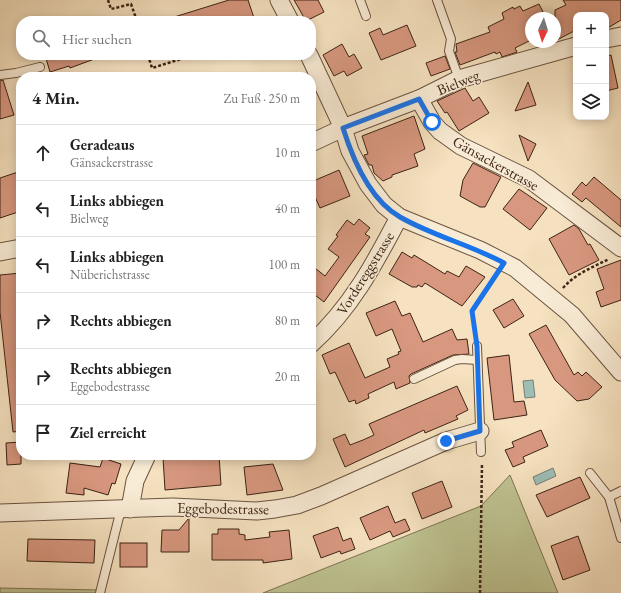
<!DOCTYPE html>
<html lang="de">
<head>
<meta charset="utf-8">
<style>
  :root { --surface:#fff; --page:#f2f2f2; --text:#222; --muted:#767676; --line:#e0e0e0 }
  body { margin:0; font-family:"EB Garamond",serif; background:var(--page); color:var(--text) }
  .controls { position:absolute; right:12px; top:12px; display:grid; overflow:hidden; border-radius:8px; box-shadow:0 2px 10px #0003 }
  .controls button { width:36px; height:36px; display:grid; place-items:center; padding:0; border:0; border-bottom:1px solid var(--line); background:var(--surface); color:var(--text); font:20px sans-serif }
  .compass { position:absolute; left:525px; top:12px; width:36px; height:36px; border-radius:50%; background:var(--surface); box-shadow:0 2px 10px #0003; rotate:184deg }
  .stop { position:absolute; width:12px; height:12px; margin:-9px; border:3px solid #1a73e8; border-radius:50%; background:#fff }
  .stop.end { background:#1a73e8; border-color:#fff; box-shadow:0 1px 4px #0008 }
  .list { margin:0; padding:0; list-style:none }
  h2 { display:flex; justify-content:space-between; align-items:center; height:52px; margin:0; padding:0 16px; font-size:17px }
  h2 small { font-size:13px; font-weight:400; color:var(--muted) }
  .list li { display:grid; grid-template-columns:26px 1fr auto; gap:12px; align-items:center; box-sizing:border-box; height:56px; padding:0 16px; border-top:1px solid var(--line) }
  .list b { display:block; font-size:15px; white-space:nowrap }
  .list p { margin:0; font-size:13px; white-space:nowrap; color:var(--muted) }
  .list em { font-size:13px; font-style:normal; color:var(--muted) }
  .icon { flex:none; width:22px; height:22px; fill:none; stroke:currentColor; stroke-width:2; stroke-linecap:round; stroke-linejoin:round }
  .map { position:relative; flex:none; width:621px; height:593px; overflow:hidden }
  .search { position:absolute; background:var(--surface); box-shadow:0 2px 10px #0003; left:16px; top:16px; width:300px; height:44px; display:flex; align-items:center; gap:10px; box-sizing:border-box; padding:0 14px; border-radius:16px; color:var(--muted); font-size:15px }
  .panel { position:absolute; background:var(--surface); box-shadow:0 2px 10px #0003; left:16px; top:72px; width:300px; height:388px; border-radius:16px }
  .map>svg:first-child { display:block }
  .green { fill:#bec391; stroke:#7e7353 }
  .water { fill:#9dbdb5; stroke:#777f75 }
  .building { fill:#d89880; stroke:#3e2315 }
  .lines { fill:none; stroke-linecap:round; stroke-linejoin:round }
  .service-casing { stroke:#6c5340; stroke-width:10 }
  .minor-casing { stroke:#6c5340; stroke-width:19 }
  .path { stroke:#3e2315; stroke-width:2.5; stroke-dasharray:3 2; stroke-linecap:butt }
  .service { stroke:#f9ecd6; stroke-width:8 }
  .minor { stroke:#f9ecd6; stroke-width:17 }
  .route { stroke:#1a73e8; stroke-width:5 }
  .labels { text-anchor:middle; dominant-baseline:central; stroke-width:3.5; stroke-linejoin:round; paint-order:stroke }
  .street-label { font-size:15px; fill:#3e2315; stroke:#f9ecd6 }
</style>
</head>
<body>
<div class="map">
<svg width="621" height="593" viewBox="0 0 621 593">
  <rect width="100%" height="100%" fill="#f6e2c0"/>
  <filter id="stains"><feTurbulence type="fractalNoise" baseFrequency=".005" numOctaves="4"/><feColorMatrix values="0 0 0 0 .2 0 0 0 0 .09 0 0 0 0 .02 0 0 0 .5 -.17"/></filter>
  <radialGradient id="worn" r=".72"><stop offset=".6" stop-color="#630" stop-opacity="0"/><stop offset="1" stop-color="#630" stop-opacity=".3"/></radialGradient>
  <g class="green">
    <polygon points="510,475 558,593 263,593 481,506"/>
    <polygon points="0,588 100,590 100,593 0,593"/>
  </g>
  <g class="water">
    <polygon points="533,380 535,397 525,398 523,381"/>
    <polygon points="553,468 556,476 536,485 533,477"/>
  </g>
  <g class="building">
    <polygon points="229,0 248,0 255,21 171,21 171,18"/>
    <polygon points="294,0 318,0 324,12 306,21"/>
    <polygon points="563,0 621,0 621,20 606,29 606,15 576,15 576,30 555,41 555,10 566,5"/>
    <polygon points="539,4 546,18 531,18 531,40 515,48 517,52 502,57 500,52 496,54 495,52 460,65 455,52 457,52 456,44 490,32 488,27 504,19 502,13 513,7 514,9 520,6 523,11"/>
    <polygon points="407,25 416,46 381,60 369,33 380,28 383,35"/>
    <polygon points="342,44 349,57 354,54 362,68 347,76 344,71 334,76 323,55"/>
    <polygon points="45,55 96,55 97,58 70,68 69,66 50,72"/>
    <polygon points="611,55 618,88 606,91 606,56"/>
    <polygon points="445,56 450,69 431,76 426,63"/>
    <polygon points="3,80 14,115 0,119 0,81"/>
    <polygon points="528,82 536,105 515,111"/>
    <polygon points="465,88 473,101 479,97 489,113 459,131 447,112 445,113 437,101"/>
    <polygon points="414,116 425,149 414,154 418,166 392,175 392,177 383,181 374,173 372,165 369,165 364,155 368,154 362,136"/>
    <polygon points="519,135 536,144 528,161"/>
    <polygon points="473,163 501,177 485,207 480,207 460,196 463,180"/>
    <polygon points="339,170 350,196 320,208 311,188 311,182"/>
    <polygon points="21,171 21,211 0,218 0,178"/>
    <polygon points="594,177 621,200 621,227 586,198 582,202 572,194 582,182 586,186"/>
    <polygon points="519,189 547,208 530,230 503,209"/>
    <polygon points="359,219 370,228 365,234 370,237 324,302 311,292 311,265 325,276 339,257 328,249 338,236 336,235 347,220 354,225"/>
    <polygon points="574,225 579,229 588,245 590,244 599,260 569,275 549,239"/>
    <polygon points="402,252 412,258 414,255 445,274 447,271 459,277 466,266 485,277 462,306 425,283 422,287 418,285 417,287 412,287 389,274"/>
    <polygon points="621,260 621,300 601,307 596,292 604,289 597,269"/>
    <polygon points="21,273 21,431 13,432 0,312 0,275"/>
    <polygon points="513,299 524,316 504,328 493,310"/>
    <polygon points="395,301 402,316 410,313 423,342 452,329 457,340 467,339 469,354 453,355 411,374 409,376 410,383 396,389 394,382 368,394 369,398 356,404 355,400 349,402 335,372 330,374 322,355 349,343 365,378 390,367 387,359 399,354 398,352 401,351 392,329 376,336 366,313"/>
    <polygon points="546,325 574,375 578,372 582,376 586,372 602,387 589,399 577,401 555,380 529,334"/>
    <polygon points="509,355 514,402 524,401 527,415 494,420 487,358"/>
    <polygon points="457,386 468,410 456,416 458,419 425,433 424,430 345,467 333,439 345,434 350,445 363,440 374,435 369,424"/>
    <polygon points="541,430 548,446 523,457 525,462 513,467 505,450 514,447 512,442"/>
    <polygon points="21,442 21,464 7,465 6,443"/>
    <polygon points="198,455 219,455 221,485 165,490 163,458"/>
    <polygon points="103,458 121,464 115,484 112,483 108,495 84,488 84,495 66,493 70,463 100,467"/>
    <polygon points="273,464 283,490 247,495 244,467"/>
    <polygon points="580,477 590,498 547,517 536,495"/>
    <polygon points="442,481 452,507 422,519 412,493"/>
    <polygon points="388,506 395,523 405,519 410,530 393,537 390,531 370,540 360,518"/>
    <polygon points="189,518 189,552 161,552 162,530 179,530"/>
    <polygon points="338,527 343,541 351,538 355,549 341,554 340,551 321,558 313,536"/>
    <polygon points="218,529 239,529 239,534 245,535 245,540 270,537 269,532 289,530 292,559 263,563 263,560 212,560 212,534 218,534"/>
    <polygon points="578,536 590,570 563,580 551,546"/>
    <polygon points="28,539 95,540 94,563 27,561"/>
    <rect x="120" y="543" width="27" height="24"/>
  </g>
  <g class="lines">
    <g class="service-casing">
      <g id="service">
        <polyline points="360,0 366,16"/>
        <polyline points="437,0 451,39 449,51 459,79"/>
        <polyline points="0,75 16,73 40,67"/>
        <polyline points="477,346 481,452"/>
        <polyline points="414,379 455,360 462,359 477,360"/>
        <polyline points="590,473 609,497 621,538"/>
        <polyline points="609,497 621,491"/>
        <polyline points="100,593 121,509"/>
      </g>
    </g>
    <g class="minor-casing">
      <g id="minor">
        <polyline points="279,0 290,21"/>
        <polyline points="606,39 621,36"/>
        <polyline points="309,55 343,128 350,151 368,184 384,205 399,217 480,250 515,268 572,315 621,372"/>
        <polyline points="419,99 432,122 440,131 461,146 529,179 621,248"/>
        <polyline points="311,143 343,128 419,99 459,79 576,46"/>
        <polyline points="0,252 21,248"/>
        <path d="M311,344C351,308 375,263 399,217"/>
        <polyline points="130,509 135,481 147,455"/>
        <polyline points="0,513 173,507 257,511 275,509 297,505 321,496 446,441 480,431"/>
      </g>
    </g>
    <g class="path">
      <polyline points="108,0 111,9 131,4 137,21"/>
      <polyline points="148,55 152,68 194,55"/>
      <path d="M563,288C575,274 593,267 609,259"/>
      <polyline points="476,336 472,311 496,276"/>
      <polyline points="480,593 482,463"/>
    </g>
    <use href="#service" class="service"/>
    <use href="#minor" class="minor"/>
  </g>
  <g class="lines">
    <path class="route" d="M432,122L419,99L343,128C353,160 370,200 400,217C433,236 471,245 504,263L472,311L477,346L480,431L446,441"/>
  </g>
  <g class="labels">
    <g class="street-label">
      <text transform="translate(458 82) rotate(-22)">Bielweg</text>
      <text transform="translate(496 163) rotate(29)">Gänsackerstrasse</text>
      <text transform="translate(365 273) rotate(-58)">Vordereggstrasse</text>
      <text transform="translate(223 508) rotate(1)">Eggebodestrasse</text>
    </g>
  </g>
  <rect width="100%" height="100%" filter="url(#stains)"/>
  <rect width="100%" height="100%" fill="url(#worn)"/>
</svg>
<div class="controls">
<button>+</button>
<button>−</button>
<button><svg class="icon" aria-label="layers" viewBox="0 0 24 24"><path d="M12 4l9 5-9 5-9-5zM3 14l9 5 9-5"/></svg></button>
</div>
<svg class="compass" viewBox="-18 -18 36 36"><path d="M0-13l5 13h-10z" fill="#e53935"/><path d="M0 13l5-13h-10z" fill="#767676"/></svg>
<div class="stop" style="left:432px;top:122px"></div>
<div class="stop end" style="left:446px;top:441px"></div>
<div class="search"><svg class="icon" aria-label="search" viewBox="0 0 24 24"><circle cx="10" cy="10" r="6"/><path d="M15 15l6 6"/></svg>Hier suchen</div>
<section class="panel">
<h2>4 Min.<small>Zu Fuß · 250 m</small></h2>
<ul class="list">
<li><svg class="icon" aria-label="ahead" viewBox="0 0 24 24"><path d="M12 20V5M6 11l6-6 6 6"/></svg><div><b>Geradeaus</b><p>Gänsackerstrasse</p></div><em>10 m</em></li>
<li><svg class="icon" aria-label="left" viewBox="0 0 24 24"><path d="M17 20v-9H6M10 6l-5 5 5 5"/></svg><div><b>Links abbiegen</b><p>Bielweg</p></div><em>40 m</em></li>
<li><svg class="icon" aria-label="left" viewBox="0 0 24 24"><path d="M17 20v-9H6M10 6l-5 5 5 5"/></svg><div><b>Links abbiegen</b><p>Nüberichstrasse</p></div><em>100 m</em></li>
<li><svg class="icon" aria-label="right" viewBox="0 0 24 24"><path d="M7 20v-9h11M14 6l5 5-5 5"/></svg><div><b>Rechts abbiegen</b></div><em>80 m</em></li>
<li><svg class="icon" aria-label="right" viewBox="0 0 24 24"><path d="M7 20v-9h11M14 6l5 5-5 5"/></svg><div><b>Rechts abbiegen</b><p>Eggebodestrasse</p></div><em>20 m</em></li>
<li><svg class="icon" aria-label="arrive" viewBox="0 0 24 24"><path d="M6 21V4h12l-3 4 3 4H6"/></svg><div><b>Ziel erreicht</b></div></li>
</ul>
</section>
</div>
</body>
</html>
